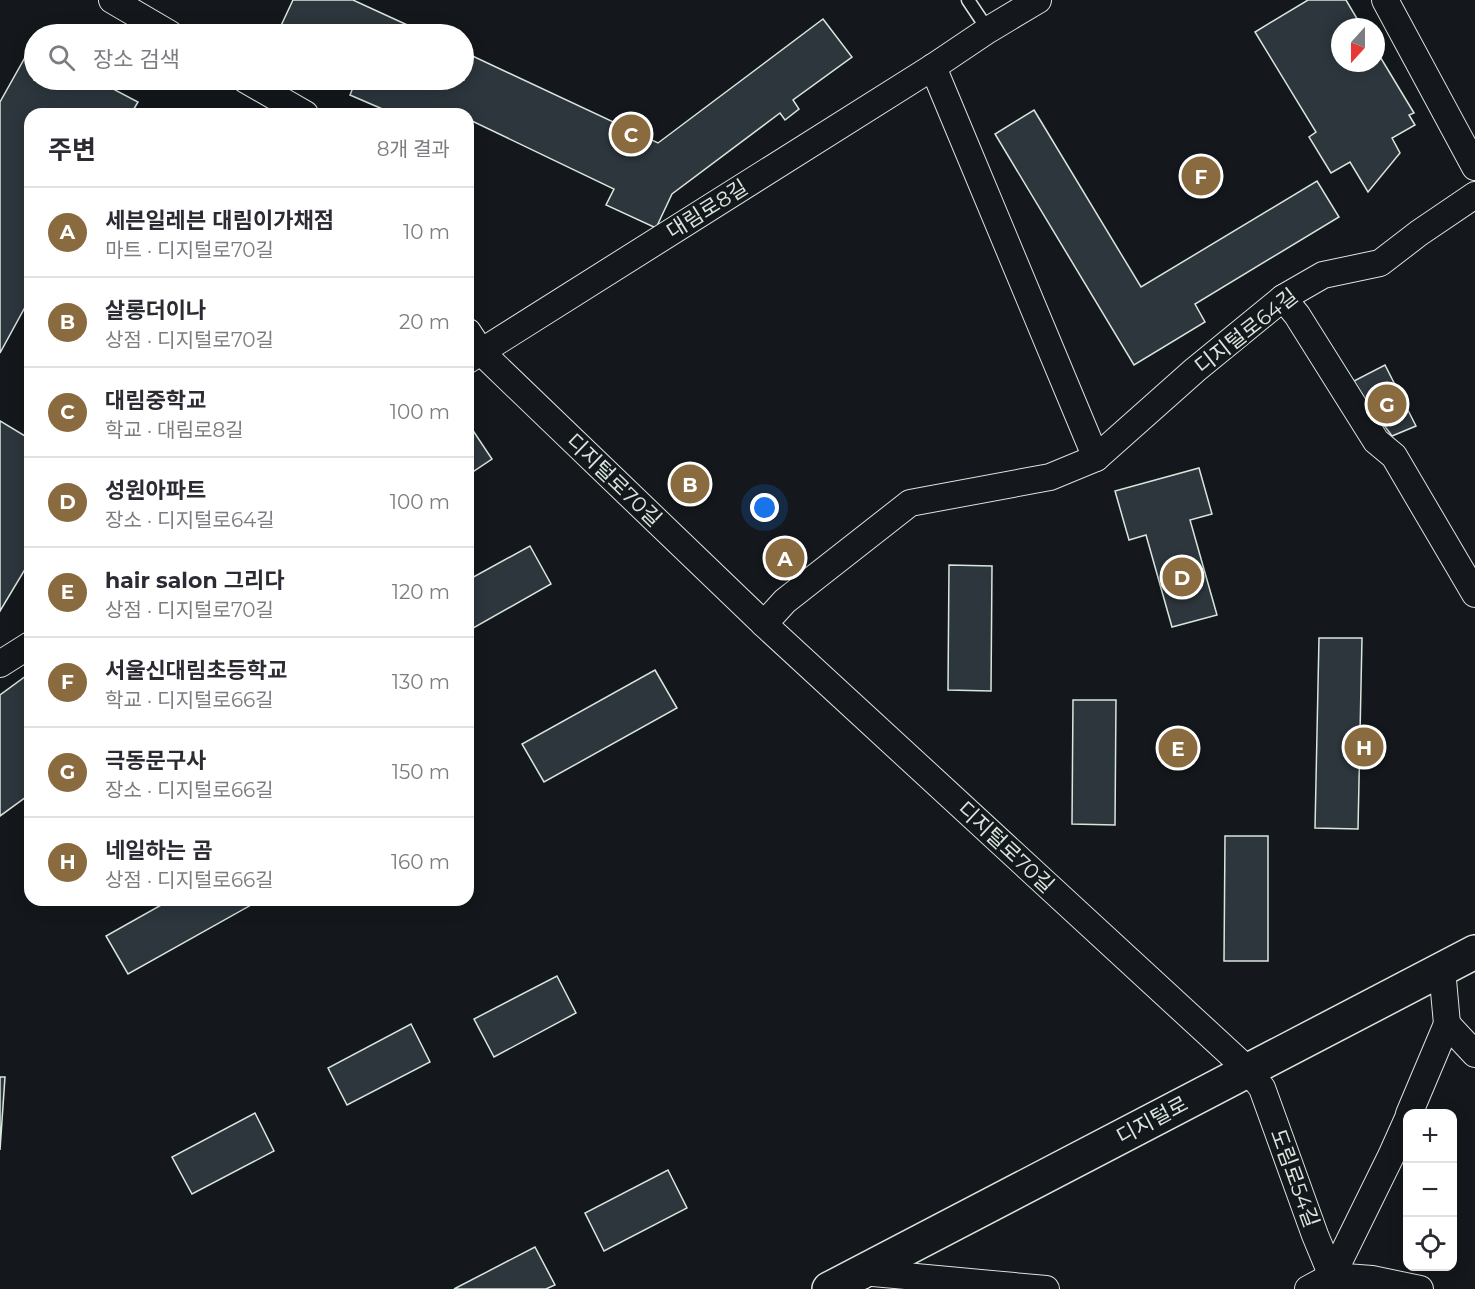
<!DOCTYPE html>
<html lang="ko">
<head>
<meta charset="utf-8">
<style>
  :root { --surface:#fff; --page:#f2f2f3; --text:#2b2b33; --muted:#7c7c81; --line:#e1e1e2; --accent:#8a6a3f }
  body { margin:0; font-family:Montserrat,"Noto Sans KR",sans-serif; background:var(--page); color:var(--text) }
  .controls { position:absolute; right:18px; bottom:18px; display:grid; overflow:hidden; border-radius:12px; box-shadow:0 3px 15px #0003 }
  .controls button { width:54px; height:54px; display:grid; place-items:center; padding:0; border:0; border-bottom:2px solid var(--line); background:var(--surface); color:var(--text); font:30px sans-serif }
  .compass { position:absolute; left:1331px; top:18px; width:54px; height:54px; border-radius:50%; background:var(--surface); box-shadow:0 3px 15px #0003; rotate:201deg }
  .you { position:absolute; left:765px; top:508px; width:21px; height:21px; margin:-15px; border:4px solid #fff; border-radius:50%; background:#1a73e8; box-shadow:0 0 0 9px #1a73e833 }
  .badge { display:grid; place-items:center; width:39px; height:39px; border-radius:50%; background:var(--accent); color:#fff; font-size:20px; font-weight:700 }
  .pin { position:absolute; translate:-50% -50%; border:3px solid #fff; box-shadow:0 2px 6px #0006 }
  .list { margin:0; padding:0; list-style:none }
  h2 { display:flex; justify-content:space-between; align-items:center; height:78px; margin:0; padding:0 24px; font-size:26px }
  h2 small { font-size:20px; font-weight:400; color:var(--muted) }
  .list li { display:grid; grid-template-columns:39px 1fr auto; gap:18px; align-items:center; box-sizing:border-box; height:90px; padding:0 24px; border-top:2px solid var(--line) }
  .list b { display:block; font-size:22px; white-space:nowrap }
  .list p { margin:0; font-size:20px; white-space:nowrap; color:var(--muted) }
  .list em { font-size:20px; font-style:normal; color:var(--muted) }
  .icon { flex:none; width:33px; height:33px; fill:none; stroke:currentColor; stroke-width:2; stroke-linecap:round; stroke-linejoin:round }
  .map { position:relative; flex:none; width:1475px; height:1289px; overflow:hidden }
  .search { position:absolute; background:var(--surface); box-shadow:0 3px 15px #0003; left:24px; top:24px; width:450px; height:66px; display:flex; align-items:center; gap:15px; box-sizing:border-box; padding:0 21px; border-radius:33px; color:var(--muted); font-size:22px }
  .panel { position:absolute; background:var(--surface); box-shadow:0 3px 15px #0003; left:24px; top:108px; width:450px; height:798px; border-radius:18px }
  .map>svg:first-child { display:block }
  .building { fill:#2c363c; stroke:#d8e6dc; stroke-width:1.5 }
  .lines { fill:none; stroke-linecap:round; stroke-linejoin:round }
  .lane-casing { stroke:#d8e6dc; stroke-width:15 }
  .street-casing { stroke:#d8e6dc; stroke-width:28 }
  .secondary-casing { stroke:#d8e6dc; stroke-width:36 }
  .lane { stroke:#14181c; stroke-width:12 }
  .street { stroke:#14181c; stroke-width:26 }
  .secondary { stroke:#14181c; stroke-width:33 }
  .labels { text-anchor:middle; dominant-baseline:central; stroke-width:4.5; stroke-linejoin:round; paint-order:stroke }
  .street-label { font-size:21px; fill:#d8e6dc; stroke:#14181c }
</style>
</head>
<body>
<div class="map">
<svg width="1475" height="1289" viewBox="0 0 1475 1289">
  <rect width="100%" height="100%" fill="#14181c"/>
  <g class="building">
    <polygon points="293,0 353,0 427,34 283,34 278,32"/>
    <polygon points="1308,0 1346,0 1362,27 1340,27 1340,63 1376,63 1376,50 1414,113 1409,115 1415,125 1392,138 1400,153 1368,192 1350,162 1331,173 1309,137 1316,132 1255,32"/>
    <polygon points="823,19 852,57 793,100 799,109 785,120 780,113 672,194 656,228 606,205 614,189 470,120 468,125 468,114 394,114 350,95 356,80 464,80 464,52 658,143"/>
    <polygon points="32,45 34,46 34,80 96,80 138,102 131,114 30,114 30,298 0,353 0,102"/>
    <polygon points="1034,110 1141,287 1317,181 1339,217 1195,304 1205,322 1134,365 995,134"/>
    <polygon points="1385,365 1416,426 1392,436 1352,382"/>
    <polygon points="0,421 30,439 30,561 0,611"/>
    <polygon points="468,423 492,459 468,475"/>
    <polygon points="1199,468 1212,514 1190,520 1217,615 1172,627 1146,535 1129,540 1115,491"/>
    <polygon points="530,546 551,584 468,631 468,580"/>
    <polygon points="949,565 992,566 991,691 948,690"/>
    <polygon points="1319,638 1362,638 1358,829 1315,828"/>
    <polygon points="655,670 677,708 544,782 522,744"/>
    <polygon points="30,673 30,794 0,816 0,695"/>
    <polygon points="1073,700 1116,700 1115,825 1072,824"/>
    <polygon points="1225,836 1268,836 1268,961 1224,961"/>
    <polygon points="170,900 260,900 128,974 106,936"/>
    <polygon points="557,976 576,1013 494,1057 474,1019"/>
    <polygon points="411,1024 430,1062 347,1105 328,1068"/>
    <polygon points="0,1077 5,1077 0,1150"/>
    <polygon points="255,1113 274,1151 192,1194 172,1157"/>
    <polygon points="668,1170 687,1208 604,1251 585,1213"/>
    <polygon points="535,1247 555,1285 546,1289 454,1289"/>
  </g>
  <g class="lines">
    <g class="lane-casing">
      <polyline id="lane" points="968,0 988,30"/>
    </g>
    <g class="street-casing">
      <g id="street">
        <polyline points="112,0 170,34"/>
        <polyline points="1385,0 1475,167"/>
        <polyline points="933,67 1096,458"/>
        <polyline points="246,80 305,114"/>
        <polyline points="1283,298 1297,315 1376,441 1394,456 1475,594"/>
        <polyline points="468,332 481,352 764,624 1248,1070 1262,1088 1315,1235 1332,1276 1335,1289"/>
        <polyline points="468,360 933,67 988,30 1038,0"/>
        <polyline points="764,624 785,601 910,503 1050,477 1096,458 1195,370 1283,298 1323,275 1380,263 1419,233 1475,195"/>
        <polyline points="0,664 30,645"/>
        <polyline points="1442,969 1447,1024"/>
        <polyline points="1409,1114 1447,1024 1475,1054"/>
        <polyline points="862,1276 862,1272 1046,1289"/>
        <polyline points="1332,1276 1391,1156 1408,1118"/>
        <polyline points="1332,1276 1372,1279 1420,1289"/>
        <polyline points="1308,1289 1332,1276"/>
      </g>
    </g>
    <g class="secondary-casing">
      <polyline id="secondary" points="829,1289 1475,952"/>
    </g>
    <use href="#lane" class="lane"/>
    <use href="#street" class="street"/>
    <use href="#secondary" class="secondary"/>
  </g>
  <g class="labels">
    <g class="street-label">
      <text transform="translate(707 209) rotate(-32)">대림로8길</text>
      <text transform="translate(1246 331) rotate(-38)">디지털로64길</text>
      <text transform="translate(614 480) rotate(44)">디지털로70길</text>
      <text transform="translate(1006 847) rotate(43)">디지털로70길</text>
      <text transform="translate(1152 1120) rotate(-28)">디지털로</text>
      <text transform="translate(1295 1178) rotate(70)">도림로54길</text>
    </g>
  </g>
</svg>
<div class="controls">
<button>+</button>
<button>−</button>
<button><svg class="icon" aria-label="locate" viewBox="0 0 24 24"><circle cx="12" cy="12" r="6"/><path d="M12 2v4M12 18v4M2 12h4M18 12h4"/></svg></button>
</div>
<svg class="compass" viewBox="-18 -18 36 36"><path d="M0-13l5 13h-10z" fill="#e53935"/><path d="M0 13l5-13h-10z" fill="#7c7c81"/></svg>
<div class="you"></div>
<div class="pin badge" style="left:785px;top:558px">A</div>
<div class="pin badge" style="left:690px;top:484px">B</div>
<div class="pin badge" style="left:631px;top:134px">C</div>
<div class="pin badge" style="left:1182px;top:577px">D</div>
<div class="pin badge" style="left:1178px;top:748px">E</div>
<div class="pin badge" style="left:1201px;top:176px">F</div>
<div class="pin badge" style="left:1387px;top:404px">G</div>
<div class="pin badge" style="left:1364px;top:747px">H</div>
<div class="search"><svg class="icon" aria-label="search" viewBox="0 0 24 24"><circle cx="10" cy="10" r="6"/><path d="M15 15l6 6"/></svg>장소 검색</div>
<section class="panel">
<h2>주변<small>8개 결과</small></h2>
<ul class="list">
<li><span class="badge">A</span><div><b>세븐일레븐 대림이가채점</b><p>마트 · 디지털로70길</p></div><em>10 m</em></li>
<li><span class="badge">B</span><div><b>살롱더이나</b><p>상점 · 디지털로70길</p></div><em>20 m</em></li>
<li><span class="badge">C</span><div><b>대림중학교</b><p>학교 · 대림로8길</p></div><em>100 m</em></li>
<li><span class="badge">D</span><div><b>성원아파트</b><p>장소 · 디지털로64길</p></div><em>100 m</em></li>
<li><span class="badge">E</span><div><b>hair salon 그리다</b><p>상점 · 디지털로70길</p></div><em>120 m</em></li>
<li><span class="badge">F</span><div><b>서울신대림초등학교</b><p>학교 · 디지털로66길</p></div><em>130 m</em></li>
<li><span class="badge">G</span><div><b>극동문구사</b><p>장소 · 디지털로66길</p></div><em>150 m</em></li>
<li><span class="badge">H</span><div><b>네일하는 곰</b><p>상점 · 디지털로66길</p></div><em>160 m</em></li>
</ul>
</section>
</div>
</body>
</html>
